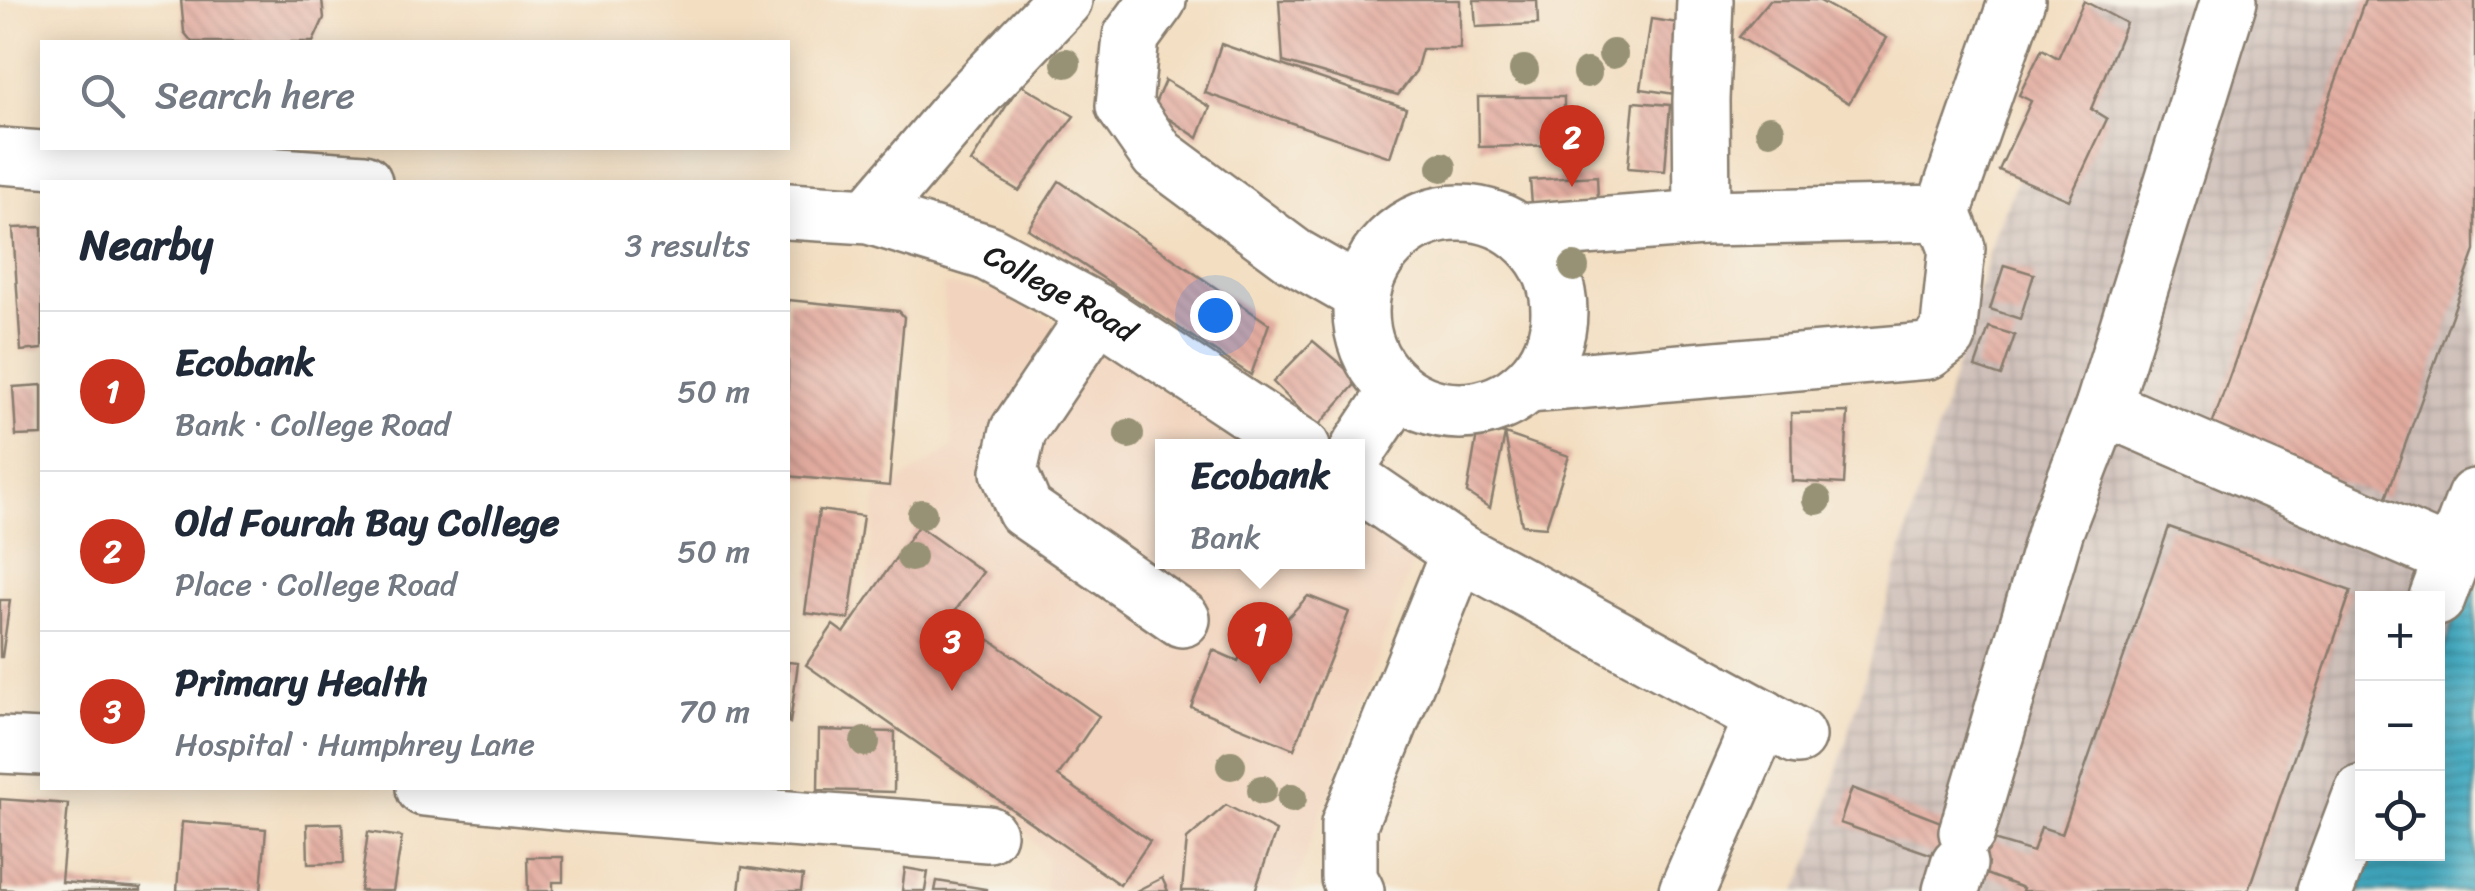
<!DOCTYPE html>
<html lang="en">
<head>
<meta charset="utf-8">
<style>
  :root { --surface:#fff; --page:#f6f6f7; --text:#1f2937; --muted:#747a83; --line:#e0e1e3; --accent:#c8321e }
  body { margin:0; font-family:Sriracha,sans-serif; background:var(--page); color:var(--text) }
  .controls { position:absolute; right:30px; bottom:30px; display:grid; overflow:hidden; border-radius:0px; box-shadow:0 5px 25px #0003 }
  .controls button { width:90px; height:90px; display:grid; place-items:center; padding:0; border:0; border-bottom:2px solid var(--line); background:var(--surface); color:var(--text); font:50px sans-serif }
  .you { position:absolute; left:1215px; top:315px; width:35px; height:35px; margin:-25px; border:8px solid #fff; border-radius:50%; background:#1a73e8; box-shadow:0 0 0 15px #1a73e833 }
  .badge { display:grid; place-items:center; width:65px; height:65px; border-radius:50%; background:var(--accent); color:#fff; font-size:32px; font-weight:700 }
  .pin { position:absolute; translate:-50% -82px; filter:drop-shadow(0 2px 5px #0008) }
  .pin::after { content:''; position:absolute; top:52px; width:35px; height:30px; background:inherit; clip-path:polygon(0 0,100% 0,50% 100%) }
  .popup { position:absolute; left:1155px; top:439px; width:210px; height:130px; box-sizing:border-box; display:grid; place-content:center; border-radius:0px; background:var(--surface); filter:drop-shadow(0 2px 8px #0005); font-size:32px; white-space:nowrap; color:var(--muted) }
  .popup b { font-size:38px; color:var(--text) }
  .popup::after { content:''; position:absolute; left:50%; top:100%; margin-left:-20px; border:20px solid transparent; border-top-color:var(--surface) }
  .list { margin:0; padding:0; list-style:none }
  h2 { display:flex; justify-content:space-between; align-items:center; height:130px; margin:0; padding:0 40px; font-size:42px }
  h2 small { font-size:32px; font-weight:400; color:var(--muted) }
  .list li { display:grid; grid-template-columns:65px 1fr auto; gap:30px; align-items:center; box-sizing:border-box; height:160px; padding:0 40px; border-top:2px solid var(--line) }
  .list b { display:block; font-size:38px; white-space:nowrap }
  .list p { margin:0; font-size:32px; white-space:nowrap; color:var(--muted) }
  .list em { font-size:32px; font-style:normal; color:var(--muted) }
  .icon { flex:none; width:55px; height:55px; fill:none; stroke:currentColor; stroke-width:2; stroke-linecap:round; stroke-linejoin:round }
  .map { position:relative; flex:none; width:2475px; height:891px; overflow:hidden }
  .search { position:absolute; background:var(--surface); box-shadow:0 5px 25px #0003; left:40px; top:40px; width:750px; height:110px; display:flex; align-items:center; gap:25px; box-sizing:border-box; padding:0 35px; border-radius:0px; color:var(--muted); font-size:38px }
  .panel { position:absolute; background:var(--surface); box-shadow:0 5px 25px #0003; left:40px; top:180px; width:750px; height:610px; border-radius:0px }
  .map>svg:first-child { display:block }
  .built { fill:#f2d4be }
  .industrial { fill:url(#industrial-grid) }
  .water { fill:url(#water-rules); stroke:#306470; stroke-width:2.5 }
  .building { fill:url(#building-back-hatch) }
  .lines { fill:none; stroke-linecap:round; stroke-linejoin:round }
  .minor-casing { stroke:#887d6e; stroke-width:60 }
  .minor { stroke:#fff; stroke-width:55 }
  .tree { fill:#979275 }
  .labels { text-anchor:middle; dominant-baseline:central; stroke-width:9; stroke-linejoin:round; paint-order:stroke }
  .street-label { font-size:30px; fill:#1c1c1c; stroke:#f7f3e8 }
</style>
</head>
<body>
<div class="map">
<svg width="2475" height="891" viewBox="0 0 2475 891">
  <defs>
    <pattern id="industrial-grid" width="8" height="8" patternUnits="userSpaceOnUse" patternTransform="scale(2.5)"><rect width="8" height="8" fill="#cfc0ba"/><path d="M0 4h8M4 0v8" fill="none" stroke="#b1a49f"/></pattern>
    <pattern id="water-rules" width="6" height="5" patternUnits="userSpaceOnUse" patternTransform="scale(2.5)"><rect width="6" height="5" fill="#43acc3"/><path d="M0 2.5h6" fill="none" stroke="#378b9e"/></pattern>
    <pattern id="building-back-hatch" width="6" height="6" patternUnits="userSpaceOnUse" patternTransform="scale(2.5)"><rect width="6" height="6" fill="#e3aca0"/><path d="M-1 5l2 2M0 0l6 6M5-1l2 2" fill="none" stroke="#c29389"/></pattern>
  </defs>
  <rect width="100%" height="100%" fill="#f7f3e8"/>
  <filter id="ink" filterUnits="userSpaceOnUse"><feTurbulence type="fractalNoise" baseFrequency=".01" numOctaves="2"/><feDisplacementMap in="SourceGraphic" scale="20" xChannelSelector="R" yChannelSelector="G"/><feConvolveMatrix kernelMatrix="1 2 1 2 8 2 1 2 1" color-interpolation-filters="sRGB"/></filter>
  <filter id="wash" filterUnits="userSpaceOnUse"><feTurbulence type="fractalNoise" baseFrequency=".0048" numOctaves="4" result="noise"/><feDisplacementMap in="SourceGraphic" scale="40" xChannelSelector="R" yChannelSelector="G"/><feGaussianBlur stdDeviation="2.25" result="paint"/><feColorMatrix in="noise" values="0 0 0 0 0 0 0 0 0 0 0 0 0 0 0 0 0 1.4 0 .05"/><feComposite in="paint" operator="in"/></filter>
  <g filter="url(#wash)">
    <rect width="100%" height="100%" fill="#f3dec1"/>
    <polygon class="built" points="943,285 1003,292 1253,446 1162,447 1162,562 1358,562 1358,511 1418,548 1293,891 1045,891 1047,859 1019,823 1012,790 858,682 876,496 953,447"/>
    <polygon class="industrial" points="2094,0 2475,0 2475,560 2438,666 2438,598 2362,598 2362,854 2371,854 2358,891 1797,891 1813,855 1995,234"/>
    <polygon class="water" points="2475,560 2475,891 2358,891 2371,854 2438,854 2438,666"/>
    <g id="blocks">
      <g class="building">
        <polygon points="181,0 322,0 324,18 313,42 192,42 184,32"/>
        <polygon points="1279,0 1460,0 1460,49 1422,49 1416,71 1398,95 1283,62"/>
        <polygon points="1474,0 1537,0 1538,24 1476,27"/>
        <polygon points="1770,0 1818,0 1887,38 1849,103 1739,37"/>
        <polygon points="2365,0 2475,0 2475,251 2386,498 2209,433"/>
        <polygon points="2084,1 2126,23 2091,109 2107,119 2069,200 1999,170 2031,101 2019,95 2042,49 2058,58"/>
        <polygon points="1651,19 1685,24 1675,94 1641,89"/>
        <polygon points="1221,44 1406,108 1390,157 1205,93"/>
        <polygon points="1165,80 1210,107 1198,138 1153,108"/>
        <polygon points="1020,84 1074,116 1019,191 971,162"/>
        <polygon points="1478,97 1564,97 1564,145 1479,147"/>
        <polygon points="1634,102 1670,105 1665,171 1628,168"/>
        <polygon points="1597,176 1598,200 1532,204 1530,180"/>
        <polygon points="1059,181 1269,324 1251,375 1028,229"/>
        <polygon points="42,227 42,349 21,351 13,228"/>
        <polygon points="2004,265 2034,274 2020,319 1990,309"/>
        <polygon points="788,300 899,311 904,317 889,486 788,476"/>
        <polygon points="1989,327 2015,335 2001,376 1975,367"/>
        <polygon points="1313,341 1359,380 1317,427 1273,382"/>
        <polygon points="42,385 42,435 16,436 13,387"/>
        <polygon points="1848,412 1844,484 1792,481 1791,413"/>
        <polygon points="1478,428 1505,434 1490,508 1467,493"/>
        <polygon points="1505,434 1569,456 1546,527 1522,525"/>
        <polygon points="819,510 863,516 849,619 805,613"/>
        <polygon points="918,526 983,572 953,614 1099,716 1058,776 1150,841 1120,885 806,665 833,625 844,633"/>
        <polygon points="2169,527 2351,591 2248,891 2022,891 2023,888 1959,864 1840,823 1852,788 1967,832 2033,852 2041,827 2062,834"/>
        <polygon points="1308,596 1349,612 1294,749 1191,707 1213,650 1238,661 1256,619 1278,628"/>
        <polygon points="0,600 10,600 2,657 0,657"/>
        <polygon points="788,662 798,663 790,723 788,722"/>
        <polygon points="819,730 895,732 894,792 818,790"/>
        <polygon points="0,799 68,804 61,882 141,888 141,891 29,891 0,889"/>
        <polygon points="1226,805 1276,831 1255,891 1182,891 1187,839"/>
        <polygon points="182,822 266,829 261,891 177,891"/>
        <polygon points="342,823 344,863 308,864 307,824"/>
        <polygon points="368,832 402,837 393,891 360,891"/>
        <polygon points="527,857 563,857 563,882 553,882 553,891 528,891"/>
        <polygon points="742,867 803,876 801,891 739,891"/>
        <polygon points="905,868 928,872 925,891 902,891"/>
        <polygon points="1162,878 1168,891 1136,891"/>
        <polygon points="937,881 986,889 986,891 935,891"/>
      </g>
    </g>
  </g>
  <g filter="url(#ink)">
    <use href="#blocks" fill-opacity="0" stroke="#887d6e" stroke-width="2.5"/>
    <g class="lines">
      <g class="minor-casing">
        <g id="minor">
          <polyline points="1158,0 1131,37 1124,106 1158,155 1294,256 1362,295"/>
          <polyline points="0,156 364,182"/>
          <path id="s1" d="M788,211L869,216L986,252L1098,312L1302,447"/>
          <circle cx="1460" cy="312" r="99"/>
          <polyline points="869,216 960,109 1064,0"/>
          <polyline points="1702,218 1701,100 1705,0"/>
          <polyline points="1520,232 1702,218 1943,213 2017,0"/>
          <polyline points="1098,312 1018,431 1009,472 1025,510 1182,619"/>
          <polyline points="1528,385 1928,351 1948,336 1957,248 1943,213"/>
          <polyline points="2103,407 2453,558"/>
          <polyline points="1358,450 1398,390"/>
          <polyline points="1358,483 1459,552 1797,736"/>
          <polyline points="2437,598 2475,497"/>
          <polyline points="0,745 42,747"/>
          <polyline points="424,788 563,802 988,834"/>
          <polyline points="1967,832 2056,529 2103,407 2229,0"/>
          <polyline points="1356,891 1349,878 1349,824 1459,552"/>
          <polyline points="1687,891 1763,717"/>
          <polyline points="1951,891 1959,864"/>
          <polyline points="2325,891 2362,793"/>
        </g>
      </g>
      <use href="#minor" class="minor"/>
    </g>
    <g class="tree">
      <circle cx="1613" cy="54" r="15"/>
      <circle cx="1066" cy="63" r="15"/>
      <circle cx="1524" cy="70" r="15"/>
      <circle cx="1587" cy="73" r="15"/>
      <circle cx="1770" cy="130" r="15"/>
      <circle cx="1442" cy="167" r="15"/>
      <circle cx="1574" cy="267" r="15"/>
      <circle cx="1129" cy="434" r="15"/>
      <circle cx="1817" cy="500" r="15"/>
      <circle cx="922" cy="514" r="15"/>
      <circle cx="911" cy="557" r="15"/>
      <circle cx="865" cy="742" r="15"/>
      <circle cx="1231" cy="765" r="15"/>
      <circle cx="1262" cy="790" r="15"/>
      <circle cx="1292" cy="798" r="15"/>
    </g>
  </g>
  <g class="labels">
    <g class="street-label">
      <text stroke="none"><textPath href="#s1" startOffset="288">College Road</textPath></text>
    </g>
  </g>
</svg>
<div class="controls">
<button>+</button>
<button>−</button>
<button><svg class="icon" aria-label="locate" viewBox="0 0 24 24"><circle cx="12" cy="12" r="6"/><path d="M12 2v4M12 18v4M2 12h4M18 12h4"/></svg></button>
</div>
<div class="you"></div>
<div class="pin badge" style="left:1260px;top:684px">1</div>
<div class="popup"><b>Ecobank</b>Bank</div>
<div class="pin badge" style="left:1572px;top:187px">2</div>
<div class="pin badge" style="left:952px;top:691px">3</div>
<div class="search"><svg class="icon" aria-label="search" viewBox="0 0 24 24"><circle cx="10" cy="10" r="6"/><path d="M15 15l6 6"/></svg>Search here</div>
<section class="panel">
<h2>Nearby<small>3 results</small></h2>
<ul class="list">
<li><span class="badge">1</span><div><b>Ecobank</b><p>Bank · College Road</p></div><em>50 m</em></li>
<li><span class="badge">2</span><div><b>Old Fourah Bay College</b><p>Place · College Road</p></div><em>50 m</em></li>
<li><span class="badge">3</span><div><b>Primary Health</b><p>Hospital · Humphrey Lane</p></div><em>70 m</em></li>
</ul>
</section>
</div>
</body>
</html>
